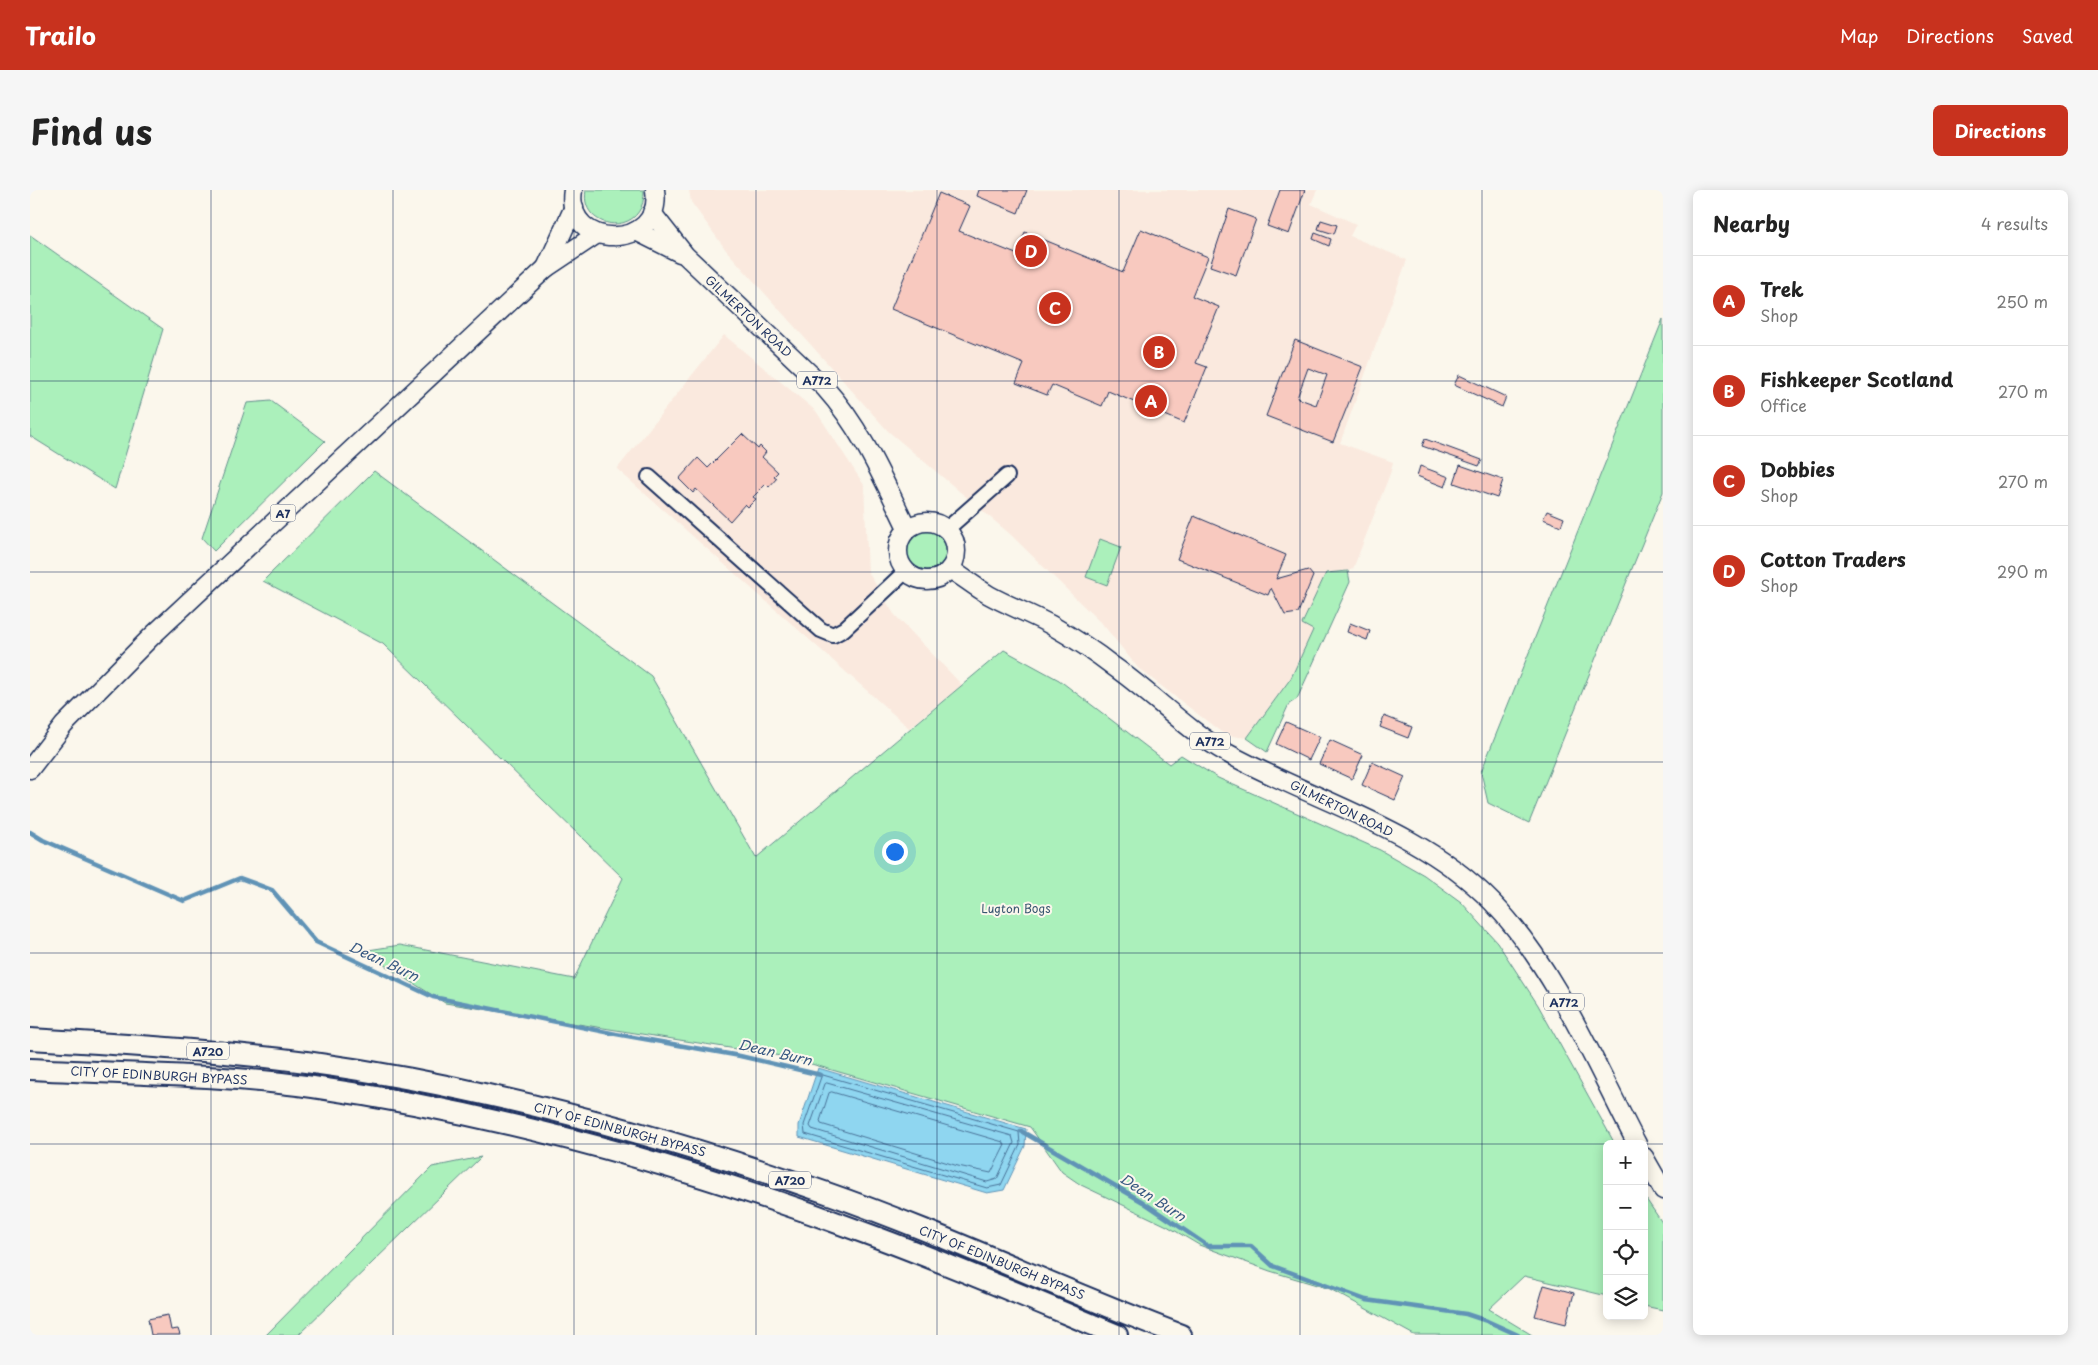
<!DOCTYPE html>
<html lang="en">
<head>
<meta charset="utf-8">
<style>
  :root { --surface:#fff; --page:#f6f6f6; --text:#222; --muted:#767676; --line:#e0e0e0; --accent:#c8321e }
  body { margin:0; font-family:"Playpen Sans",sans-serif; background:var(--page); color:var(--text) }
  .controls { position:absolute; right:15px; bottom:15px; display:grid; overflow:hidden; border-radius:8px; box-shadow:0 2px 12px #0003 }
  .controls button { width:45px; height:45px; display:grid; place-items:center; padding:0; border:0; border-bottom:1px solid var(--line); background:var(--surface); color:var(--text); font:25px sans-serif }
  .you { position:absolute; left:864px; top:661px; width:18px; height:18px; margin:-12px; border:4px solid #fff; border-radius:50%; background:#1a73e8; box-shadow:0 0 0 8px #1a73e833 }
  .badge { display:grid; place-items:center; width:32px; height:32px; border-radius:50%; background:var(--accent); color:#fff; font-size:16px; font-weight:700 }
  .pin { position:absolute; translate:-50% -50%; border:2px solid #fff; box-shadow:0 1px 5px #0006 }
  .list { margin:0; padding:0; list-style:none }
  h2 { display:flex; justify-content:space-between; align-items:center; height:65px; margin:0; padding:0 20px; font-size:21px }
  h2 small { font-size:16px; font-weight:400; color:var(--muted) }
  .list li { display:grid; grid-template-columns:32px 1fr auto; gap:15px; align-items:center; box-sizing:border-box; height:90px; padding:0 20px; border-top:1px solid var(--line) }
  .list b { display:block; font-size:19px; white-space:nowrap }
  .list p { margin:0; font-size:16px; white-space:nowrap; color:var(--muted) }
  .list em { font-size:16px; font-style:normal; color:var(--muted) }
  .icon { flex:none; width:28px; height:28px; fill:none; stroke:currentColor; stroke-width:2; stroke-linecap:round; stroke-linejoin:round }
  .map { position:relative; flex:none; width:1633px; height:1145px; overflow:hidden; border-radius:8px }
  header { display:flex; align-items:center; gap:30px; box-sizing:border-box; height:70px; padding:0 25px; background:var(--accent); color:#fff }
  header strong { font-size:24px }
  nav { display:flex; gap:28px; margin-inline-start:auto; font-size:18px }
  .intro { display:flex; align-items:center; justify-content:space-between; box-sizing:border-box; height:120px; padding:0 30px }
  h1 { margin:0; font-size:35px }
  .button { padding:12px 22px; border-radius:8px; background:var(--accent); color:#fff; font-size:18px; font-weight:700 }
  main { display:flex; gap:30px; padding:0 30px }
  aside { flex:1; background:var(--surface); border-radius:8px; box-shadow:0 2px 12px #0003 }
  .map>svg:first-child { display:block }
  .built { fill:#fae9de }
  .green { fill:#abf0bb; stroke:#63908c }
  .water { fill:#8fd6f0; stroke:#6193b6 }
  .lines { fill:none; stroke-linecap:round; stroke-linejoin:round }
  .shore { stroke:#497298; stroke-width:1 }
  .stream { stroke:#6193b6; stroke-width:4.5 }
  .building { fill:#f8c9bf; stroke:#1b2f5e; fill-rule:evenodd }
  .minor-casing { stroke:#1b2f5e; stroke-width:18 }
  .major-casing { stroke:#1b2f5e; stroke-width:21 }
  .highway-casing { stroke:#1b2f5e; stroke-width:24 }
  .minor { stroke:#fbf7ec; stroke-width:14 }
  .major { stroke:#fbf7ec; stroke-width:18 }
  .highway { stroke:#fbf7ec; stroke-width:20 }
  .grid { fill:none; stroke:#1b2f5e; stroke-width:1; stroke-opacity:0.55 }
  .labels { text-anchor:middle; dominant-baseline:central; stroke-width:4; stroke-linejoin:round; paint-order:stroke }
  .shield { fill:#fbf7ec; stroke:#5e6b89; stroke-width:1 }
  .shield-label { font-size:11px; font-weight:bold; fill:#1b2f5e }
  .street-label { font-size:12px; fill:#1b2f5e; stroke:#fbf7ec }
  .park-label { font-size:12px; fill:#385671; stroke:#fbf7ec }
  .water-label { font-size:14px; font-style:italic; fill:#385982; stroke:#fbf7ec }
</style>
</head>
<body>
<header>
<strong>Trailo</strong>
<nav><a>Map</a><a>Directions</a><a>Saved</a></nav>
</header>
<div class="intro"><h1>Find us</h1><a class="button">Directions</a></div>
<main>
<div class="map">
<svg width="1633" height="1145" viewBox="0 0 1633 1145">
  <rect width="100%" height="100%" fill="#fbf7ec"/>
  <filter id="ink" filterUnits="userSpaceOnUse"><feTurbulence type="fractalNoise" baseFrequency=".02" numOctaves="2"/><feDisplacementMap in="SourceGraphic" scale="10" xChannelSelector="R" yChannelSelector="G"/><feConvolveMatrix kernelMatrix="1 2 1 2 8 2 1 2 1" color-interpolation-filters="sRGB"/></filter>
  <g filter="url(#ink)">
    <g class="built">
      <polygon points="659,0 1287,0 1281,14 1326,34 1320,46 1377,70 1310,253 1363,272 1361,281 1323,379 1318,381 1296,383 1273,433 1284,439 1261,488 1217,548 1195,545 1108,478 1075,437 980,344 858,241 696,60 661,12"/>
      <polygon points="694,145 786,221 834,295 838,382 864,424 932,495 879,538 587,279"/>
    </g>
    <g class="green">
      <path d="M556,0H614C616,49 548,41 556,0Z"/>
      <polygon points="0,45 133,139 85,299 0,246"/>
      <polygon points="1633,129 1633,302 1499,633 1458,613 1451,582"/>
      <polygon points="241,211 295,251 184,361 172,348 217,213"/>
      <polygon points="344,281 621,486 726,668 974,460 1029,490 1139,574 1151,565 1188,588 1350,660 1394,685 1431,712 1467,752 1508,815 1585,954 1577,954 1577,1106 1494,1086 1459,1119 1502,1145 1384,1145 1300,1099 1240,1081 1169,1055 1137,1036 1051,995 1032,982 1000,937 757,867 415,813 332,761 370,755 544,789 593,688 353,454 233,391"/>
      <circle cx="897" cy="360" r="20"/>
      <polygon points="1070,349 1091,357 1077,395 1056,387"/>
      <polygon points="1318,381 1320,392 1267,509 1259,514 1237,562 1217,548 1261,488 1283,440 1272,434 1296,383"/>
      <polygon points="451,967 268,1145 236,1145 402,977"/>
      <polygon points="1614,1006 1633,1034 1633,1120 1614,1116"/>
    </g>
    <polygon class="water" points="788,878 996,939 995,956 974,1000 957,1003 769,947 769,935"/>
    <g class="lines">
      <g class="shore">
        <polygon points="793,885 989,942 990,955 971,995 957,998 775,944 774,935 791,887"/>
        <polygon points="797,893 982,946 984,953 967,989 957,992 782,939 780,936 795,894"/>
        <polygon points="802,902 973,952 975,955 961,983 928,976 791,934 790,931 799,903"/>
      </g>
      <g class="stream">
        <polyline points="0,642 13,650 154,711 210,688 242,700 286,752 403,807 586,844 710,866 791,885"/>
        <polyline points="991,941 1113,1012 1178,1056 1221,1056 1243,1076 1336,1110 1436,1124 1457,1131 1488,1145"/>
      </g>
    </g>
    <g class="building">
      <polygon points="949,0 997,0 988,23 947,6"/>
      <polygon points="1250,0 1275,0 1259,44 1237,36"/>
      <polygon points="909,3 940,16 929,41 986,64 995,42 1093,82 1111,39 1178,67 1162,106 1189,117 1166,173 1177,177 1154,233 1078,201 1072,216 1022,195 1017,205 986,193 994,174 861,119"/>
      <polygon points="1199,19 1226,29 1206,85 1180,76"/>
      <polygon points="1291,30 1307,35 1304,44 1288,39"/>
      <polygon points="1285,43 1301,49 1299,56 1283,49"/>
      <path d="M1265,150L1333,177L1303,252L1236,226ZM1278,178L1297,185L1286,215L1267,208Z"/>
      <polygon points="1429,185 1476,207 1472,217 1424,195"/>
      <polygon points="712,244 728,259 730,256 736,262 732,267 748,282 744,286 747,288 739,297 736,294 723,307 726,309 718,317 715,314 700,331 666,299 663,303 649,289 668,268 678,278"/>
      <polygon points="1395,249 1452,270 1449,276 1392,256"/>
      <polygon points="1430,275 1473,290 1467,308 1424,293"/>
      <polygon points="1390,276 1419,287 1415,297 1387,286"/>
      <polygon points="1517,321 1534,328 1531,336 1513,329"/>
      <polygon points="1164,326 1256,365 1246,389 1278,380 1283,386 1268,423 1255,425 1241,398 1238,405 1147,369"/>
      <polygon points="1320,433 1340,441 1337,450 1317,442"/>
      <polygon points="1354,526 1382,537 1378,548 1350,537"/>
      <polygon points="1256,532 1290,547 1279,570 1246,554"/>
      <polygon points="1300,550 1333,565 1322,589 1289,574"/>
      <polygon points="1342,572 1375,587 1365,610 1332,595"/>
      <polygon points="1514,1095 1544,1103 1536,1134 1505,1126"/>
      <polygon points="138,1125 141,1140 148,1139 150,1145 121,1145 118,1129"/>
    </g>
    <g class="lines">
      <g class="minor-casing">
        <g id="minor">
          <polyline points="619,287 791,440 803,445 814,439 876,381"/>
          <polyline points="917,339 977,286"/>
        </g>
      </g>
      <g class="major-casing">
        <g id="major">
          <path d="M543,0C533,61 634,62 625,0"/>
          <path d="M622,23L655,65L795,198C832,239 853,289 877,338"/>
          <polyline points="606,41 650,63"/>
          <polyline points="516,78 544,17"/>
          <circle cx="897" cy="361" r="29"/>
          <path d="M920,379C933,387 945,397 959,405C979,416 1001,424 1021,435C1042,447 1064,461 1083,476C1122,503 1156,540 1197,563C1286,612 1390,638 1462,712C1525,777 1565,874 1607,954"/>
          <polyline points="0,579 34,535 121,447 516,78 567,44"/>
          <polyline points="1614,967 1633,1000"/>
        </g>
      </g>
      <g class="highway-casing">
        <g id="highway">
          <path d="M0,849C92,854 184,860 276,872C453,896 625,943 794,1002C915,1044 1031,1100 1151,1145"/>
          <path d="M0,879C94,884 189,884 283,897C472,924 656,976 835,1043C920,1074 1003,1110 1087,1145"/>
        </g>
      </g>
      <use href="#minor" class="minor"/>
      <use href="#major" class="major"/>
      <use href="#highway" class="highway"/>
    </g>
  </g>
  <path class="grid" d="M181,0V1145M363,0V1145M544,0V1145M726,0V1145M907,0V1145M1089,0V1145M1270,0V1145M1452,0V1145M0,191H1633M0,382H1633M0,572H1633M0,763H1633M0,954H1577M1614,954H1633"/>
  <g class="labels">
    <g class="shield">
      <rect x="767" y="181.5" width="40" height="17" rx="4"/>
      <rect x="240.5" y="314.5" width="25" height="17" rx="4"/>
      <rect x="1160" y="542.5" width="40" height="17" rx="4"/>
      <rect x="1514" y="803.5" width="40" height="17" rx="4"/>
      <rect x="157" y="852.5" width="42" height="17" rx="4"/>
      <rect x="739" y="981.5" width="42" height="17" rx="4"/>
    </g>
    <g class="shield-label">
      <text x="787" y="190">A772</text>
      <text x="253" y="323">A7</text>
      <text x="1180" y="551">A772</text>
      <text x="1534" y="812">A772</text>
      <text x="178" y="861">A720</text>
      <text x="760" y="990">A720</text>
    </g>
    <g class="street-label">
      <text transform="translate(719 126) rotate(43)">GILMERTON ROAD</text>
      <text transform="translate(1312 618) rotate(26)">GILMERTON ROAD</text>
      <text transform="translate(129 885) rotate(3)">CITY OF EDINBURGH BYPASS</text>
      <text transform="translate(590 939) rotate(15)">CITY OF EDINBURGH BYPASS</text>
      <text transform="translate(972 1072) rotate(22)">CITY OF EDINBURGH BYPASS</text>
    </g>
    <g class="park-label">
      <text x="986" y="718">Lugton Bogs</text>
    </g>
    <g class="water-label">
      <text transform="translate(354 771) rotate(25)">Dean Burn</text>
      <text transform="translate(745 862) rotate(13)">Dean Burn</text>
      <text transform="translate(1123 1007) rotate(33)">Dean Burn</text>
    </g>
  </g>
</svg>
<div class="controls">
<button>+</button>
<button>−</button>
<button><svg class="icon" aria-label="locate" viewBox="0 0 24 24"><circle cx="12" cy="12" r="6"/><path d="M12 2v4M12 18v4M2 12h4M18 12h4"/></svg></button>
<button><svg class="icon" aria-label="layers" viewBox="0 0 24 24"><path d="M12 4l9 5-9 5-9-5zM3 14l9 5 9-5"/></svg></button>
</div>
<div class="you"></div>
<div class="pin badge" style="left:1121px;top:211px">A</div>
<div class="pin badge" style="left:1129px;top:162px">B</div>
<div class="pin badge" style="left:1025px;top:118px">C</div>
<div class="pin badge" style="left:1001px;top:61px">D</div>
</div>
<aside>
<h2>Nearby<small>4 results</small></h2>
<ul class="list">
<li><span class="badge">A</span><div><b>Trek</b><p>Shop</p></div><em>250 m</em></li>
<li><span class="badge">B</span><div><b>Fishkeeper Scotland</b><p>Office</p></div><em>270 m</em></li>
<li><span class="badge">C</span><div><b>Dobbies</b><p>Shop</p></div><em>270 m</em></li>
<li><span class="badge">D</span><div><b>Cotton Traders</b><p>Shop</p></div><em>290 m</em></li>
</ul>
</aside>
</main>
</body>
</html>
